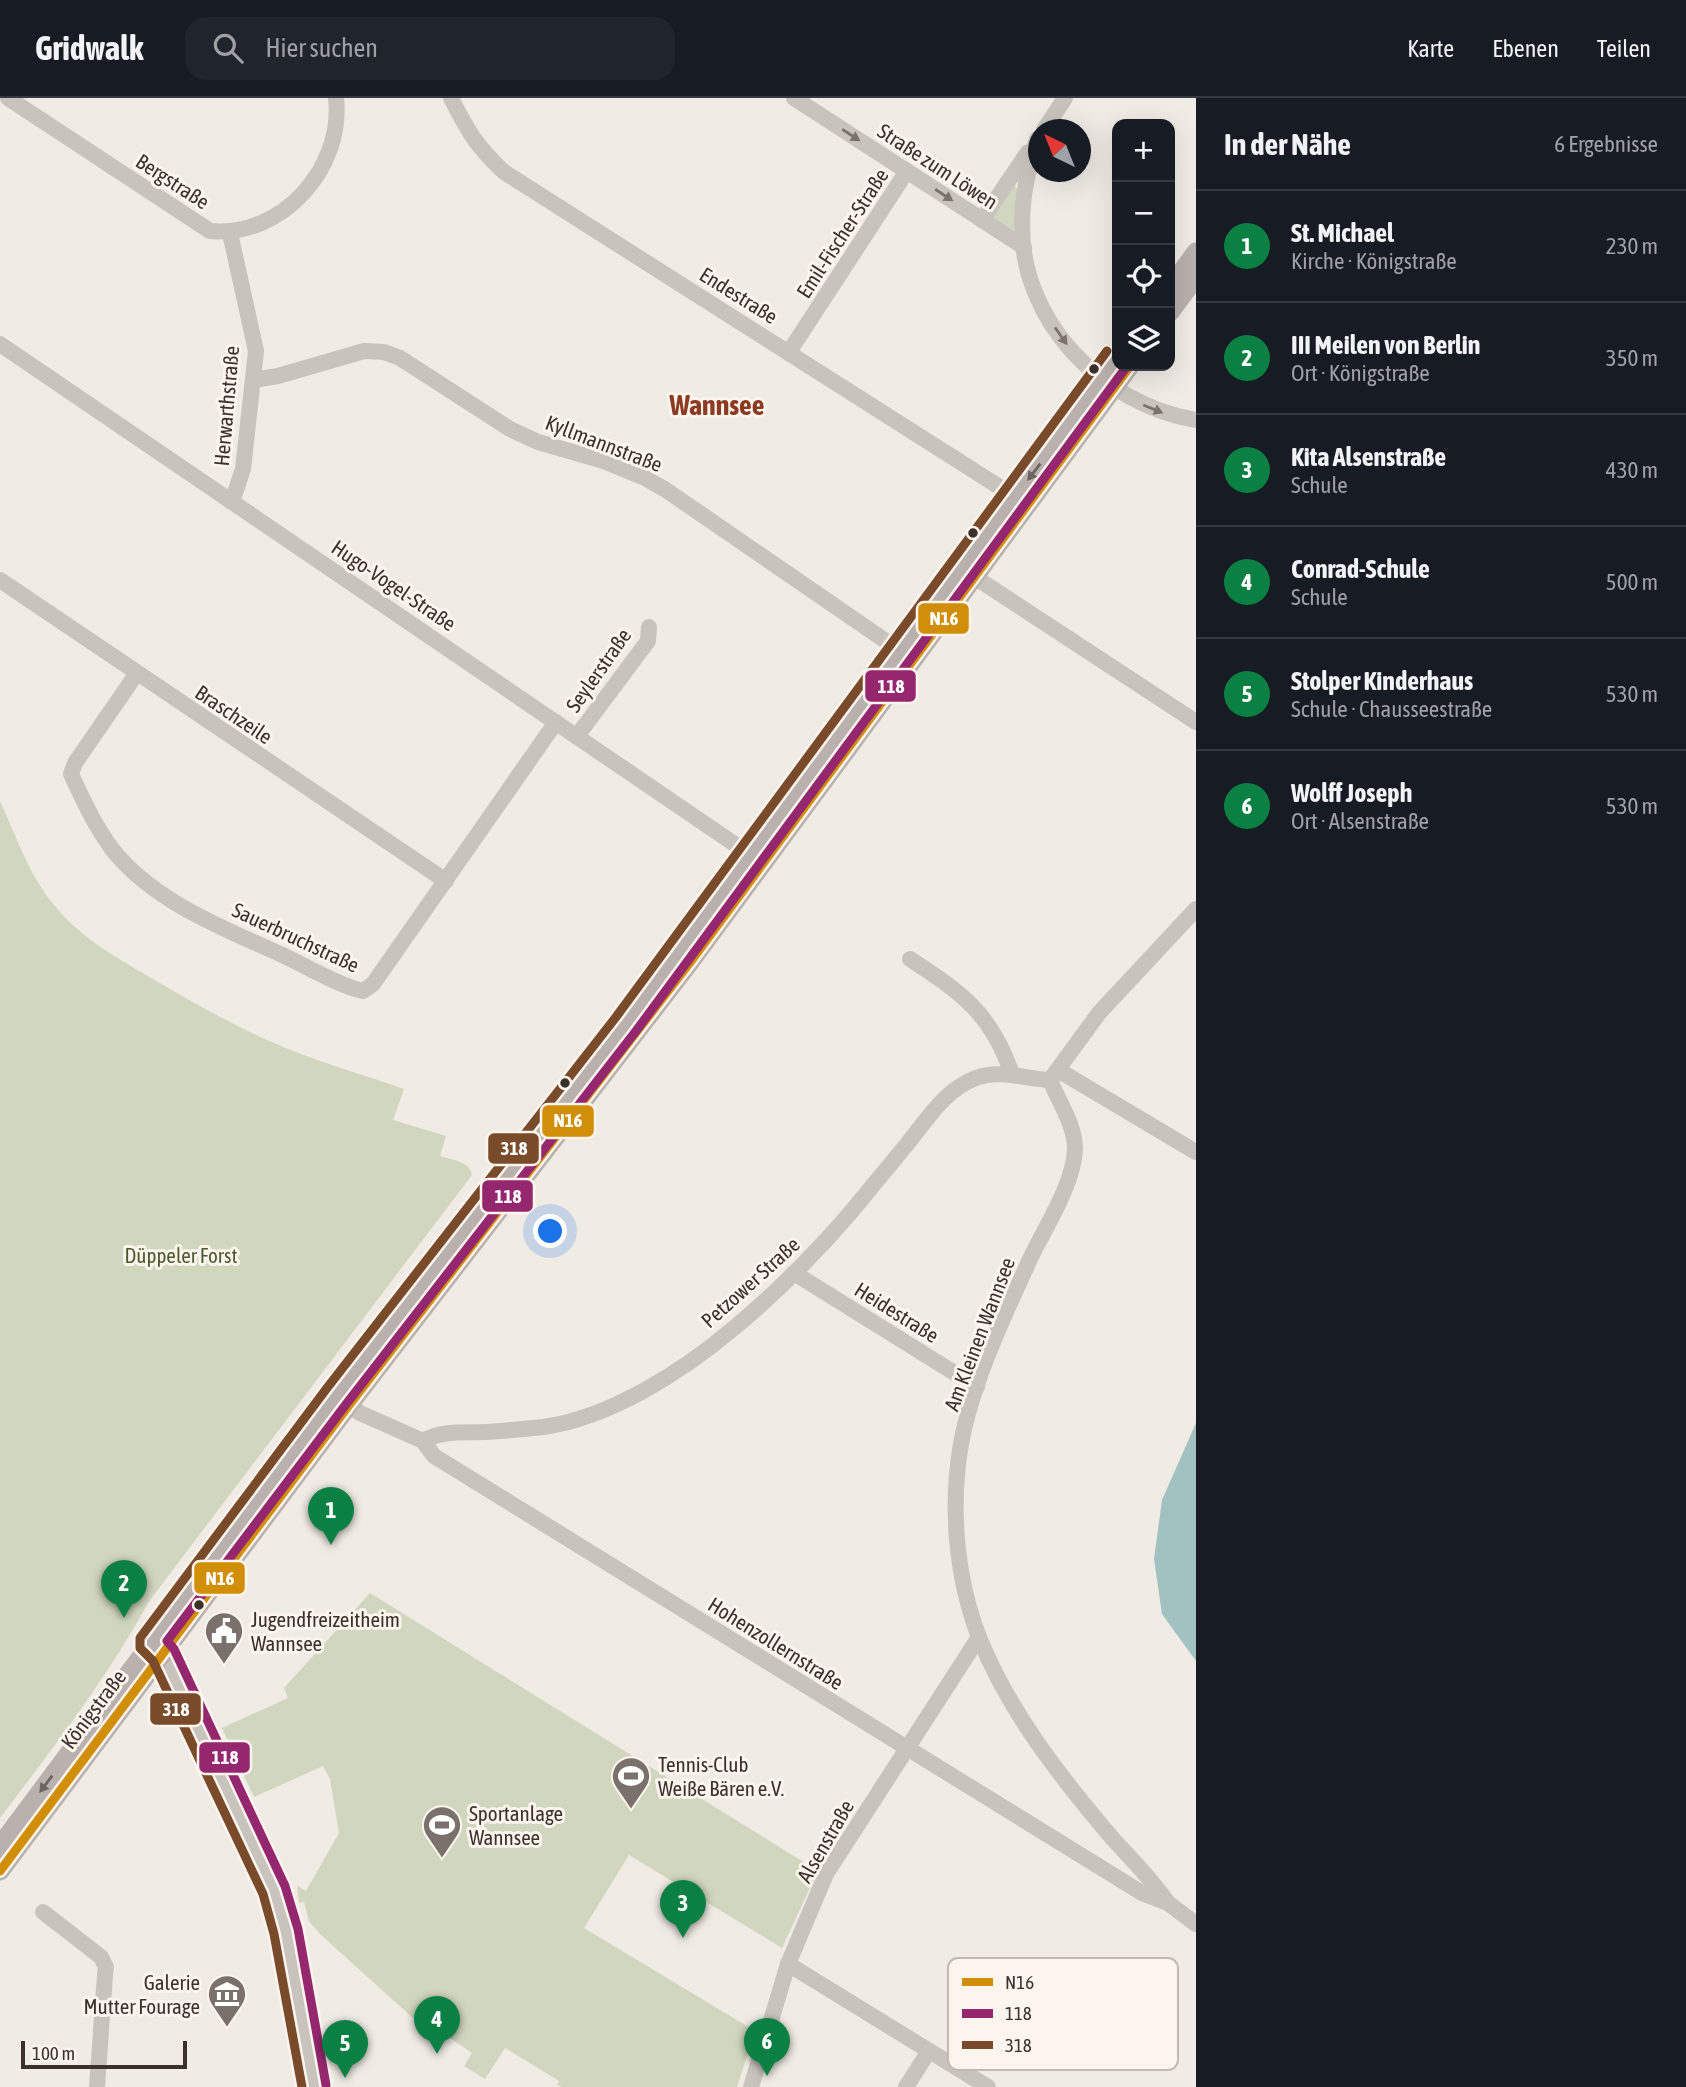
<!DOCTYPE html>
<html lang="de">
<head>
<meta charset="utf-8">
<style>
  :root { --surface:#171b24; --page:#20242c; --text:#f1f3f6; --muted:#9ea1a6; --line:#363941; --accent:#0b8043 }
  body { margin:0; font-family:"Asap Condensed",sans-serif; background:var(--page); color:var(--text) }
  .controls { position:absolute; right:21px; top:21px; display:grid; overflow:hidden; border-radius:14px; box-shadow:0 7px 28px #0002 }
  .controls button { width:63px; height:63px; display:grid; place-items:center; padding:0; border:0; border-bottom:2px solid var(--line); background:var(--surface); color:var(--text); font:35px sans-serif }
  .compass { position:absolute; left:1028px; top:21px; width:63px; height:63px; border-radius:50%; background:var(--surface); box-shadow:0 7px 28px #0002; rotate:317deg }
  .scale { position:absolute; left:21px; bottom:18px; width:166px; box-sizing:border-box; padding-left:7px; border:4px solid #3b302b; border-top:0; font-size:19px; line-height:24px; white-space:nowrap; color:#3b302b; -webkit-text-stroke:5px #fbf5ee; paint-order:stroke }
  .you { position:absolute; left:551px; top:1134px; width:24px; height:24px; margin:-18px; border:5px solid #fff; border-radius:50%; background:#1a73e8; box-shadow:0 0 0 10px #1a73e833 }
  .badge { display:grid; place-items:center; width:46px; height:46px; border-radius:50%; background:var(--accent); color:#fff; font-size:23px; font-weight:700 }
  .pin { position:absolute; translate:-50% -58px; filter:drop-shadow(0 2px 4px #0008) }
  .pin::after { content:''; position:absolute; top:37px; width:24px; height:21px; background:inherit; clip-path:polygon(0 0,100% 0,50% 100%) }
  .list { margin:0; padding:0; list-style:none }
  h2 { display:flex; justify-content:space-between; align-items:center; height:91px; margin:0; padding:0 28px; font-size:30px }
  h2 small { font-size:23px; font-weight:400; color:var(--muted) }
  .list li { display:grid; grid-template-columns:46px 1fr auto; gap:21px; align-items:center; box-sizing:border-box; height:112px; padding:0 28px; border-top:2px solid var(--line) }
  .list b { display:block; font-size:26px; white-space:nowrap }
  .list p { margin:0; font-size:23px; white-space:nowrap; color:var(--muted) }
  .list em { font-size:23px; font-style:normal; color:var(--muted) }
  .icon { flex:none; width:38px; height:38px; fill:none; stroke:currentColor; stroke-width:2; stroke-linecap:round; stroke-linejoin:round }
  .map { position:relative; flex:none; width:1196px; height:1989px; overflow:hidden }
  header { display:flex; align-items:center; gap:42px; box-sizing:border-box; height:98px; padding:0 35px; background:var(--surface); border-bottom:2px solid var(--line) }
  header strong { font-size:33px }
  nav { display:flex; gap:38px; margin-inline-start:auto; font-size:24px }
  .search { width:490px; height:63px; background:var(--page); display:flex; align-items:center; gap:18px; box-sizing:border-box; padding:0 24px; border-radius:21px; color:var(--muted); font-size:26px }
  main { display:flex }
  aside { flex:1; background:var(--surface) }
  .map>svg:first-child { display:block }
  .green { fill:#d1d6bf }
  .water { fill:#a1c2c1 }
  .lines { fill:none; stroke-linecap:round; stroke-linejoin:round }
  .minor { stroke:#c9c3be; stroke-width:16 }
  .major { stroke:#b8b1ad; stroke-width:19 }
  .bus-1-casing { stroke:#fbf5ee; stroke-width:14 }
  .bus-2-casing { stroke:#fbf5ee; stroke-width:14 }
  .bus-3-casing { stroke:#fbf5ee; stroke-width:14 }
  .bus-1 { stroke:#d18e09; stroke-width:9 }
  .bus-2 { stroke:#95276e; stroke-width:9 }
  .bus-3 { stroke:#7a4b2a; stroke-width:9 }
  .oneway { fill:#7b726d }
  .oneway2 { fill:#6d645f }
  .bus-dot { fill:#3b302b; stroke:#fbf5ee; stroke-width:2.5 }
  .labels { text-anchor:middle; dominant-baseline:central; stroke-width:6; stroke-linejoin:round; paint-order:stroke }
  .street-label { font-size:21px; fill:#3b302b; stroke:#fbf5ee }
  .park-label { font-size:21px; fill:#4a5a2e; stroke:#fbf5ee }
  .poi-label { font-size:21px; fill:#3b302b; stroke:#fbf5ee; text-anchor:start }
  .district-label { font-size:28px; font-weight:bold; fill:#8c3b22; stroke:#fbf5ee }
  .key { fill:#fbf5ee; stroke:#c1bab4; stroke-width:2 }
  .key-label { font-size:19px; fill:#3b302b }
  .line-badge { stroke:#fbf5ee; stroke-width:2.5 }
  .badge-label { font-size:19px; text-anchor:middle; font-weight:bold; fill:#fff }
</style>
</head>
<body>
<header>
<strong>Gridwalk</strong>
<div class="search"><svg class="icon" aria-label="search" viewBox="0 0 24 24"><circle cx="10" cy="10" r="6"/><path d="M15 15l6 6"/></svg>Hier suchen</div>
<nav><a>Karte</a><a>Ebenen</a><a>Teilen</a></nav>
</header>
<main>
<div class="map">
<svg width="1196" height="1989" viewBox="0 0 1196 1989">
  <rect width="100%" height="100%" fill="#f0ebe5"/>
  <g class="green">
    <polygon points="1014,87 1018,92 1017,127 1013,132 1008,132 990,117"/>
    <path d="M0,703C16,738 29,777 54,807C79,838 112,857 146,877C194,905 242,933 293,953C329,967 367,978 404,991L393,1022L446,1038L440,1058C452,1062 470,1063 472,1077L150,1502C107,1580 54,1649 0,1720Z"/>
    <polygon points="494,1081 494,1084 484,1099 476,1096 338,1273 336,1271 462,1107"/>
    <polygon points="320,1291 329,1298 327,1300 319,1299 260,1377 267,1383 246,1402 240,1397"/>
    <polygon points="194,1458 201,1463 164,1514 157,1508"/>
    <polygon points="370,1495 818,1773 782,1850 629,1757 584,1830 755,1933 737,1989 561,1989 557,1987 559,1983 505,1950 485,1981 464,1968 472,1955 435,1930 414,1921 320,1836 309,1823 304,1804 299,1805 297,1788 306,1793 339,1735 330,1681 323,1668 254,1699 222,1630 288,1600 284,1590"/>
  </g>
  <polygon class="water" points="1196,1325 1196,1563 1162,1516 1154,1461 1162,1402"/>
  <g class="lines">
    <g class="minor">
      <path d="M8,0L210,133C282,140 344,70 336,0"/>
      <path d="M451,0C467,32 477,49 504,74L1023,404"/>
      <polyline points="794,0 1024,149"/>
      <polyline points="1044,32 1065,0"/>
      <path d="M1037,41C1029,69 1022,96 1022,126C1021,224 1102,306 1196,322"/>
      <polyline points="982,122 1028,54"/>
      <polyline points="230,135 256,253 243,371 235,395 230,403"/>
      <polyline points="0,246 758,762"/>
      <polyline points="789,254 907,73"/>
      <polyline points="253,282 278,278 364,253 384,254 400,260 510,331 538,344 604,363 645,380 666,392 909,559"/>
      <polyline points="964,472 1196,624"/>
      <polyline points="0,482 446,783"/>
      <path d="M137,575L75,665L71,676C83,702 95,728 112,751C153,803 221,829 280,856C303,866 339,888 363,893L373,886L556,624"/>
      <polyline points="577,638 648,543 649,529"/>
      <path d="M910,861C962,895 991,915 1012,976"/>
      <polyline points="1058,972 1196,1054"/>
      <polyline points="794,1175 977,1289"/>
      <polyline points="339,1300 360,1315 423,1343 434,1358 1142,1795 1168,1805 1196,1826"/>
      <path d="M423,1343C442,1332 463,1335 485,1334C504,1333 524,1331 543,1329C610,1320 683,1273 734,1230C776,1195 815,1156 851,1114C870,1091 889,1068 908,1045C928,1020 946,991 976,980C1001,971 1025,981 1050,982"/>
      <polyline points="155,1549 163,1556 172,1576 274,1792 286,1833 314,1989"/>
      <path d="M1168,1805C1152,1781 1132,1762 1113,1741C1061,1680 1009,1614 979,1539C956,1480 950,1408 961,1346C972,1284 1005,1216 1031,1159C1046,1128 1074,1085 1075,1051C1075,1027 1059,1004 1050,982L1099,915L1196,811"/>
      <polyline points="43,1814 101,1859 106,1869 105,1877 97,1989"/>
      <polyline points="788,1866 988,1989"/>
      <polyline points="751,1989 788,1866 826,1776 979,1539"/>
      <polyline points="906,1989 929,1953"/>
    </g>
    <g class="major">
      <polyline points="1170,190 1196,154"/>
      <polyline points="1170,214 1196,179"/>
      <polyline points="0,1748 229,1441 626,926 1117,260"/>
      <polyline points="0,1773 349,1307 691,863 1130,268"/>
    </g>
    <g class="bus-1-casing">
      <polyline id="bus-1" points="0,1773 349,1307 691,863 1130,268"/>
    </g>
    <g class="bus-2-casing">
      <polyline id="bus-2" points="326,1987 298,1831 285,1788 174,1551 167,1543 347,1305 636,933 1127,268"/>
    </g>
    <g class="bus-3-casing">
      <polyline id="bus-3" points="302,1989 274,1836 263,1796 153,1563 140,1550 140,1540 327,1290 616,919 1107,253"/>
    </g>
    <use href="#bus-1" class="bus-1"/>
    <use href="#bus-2" class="bus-2"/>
    <use href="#bus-3" class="bus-3"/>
  </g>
  <defs><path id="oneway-solid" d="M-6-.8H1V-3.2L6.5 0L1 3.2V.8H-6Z" transform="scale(1.75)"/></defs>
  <g class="oneway">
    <use href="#oneway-solid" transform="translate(851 37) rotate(33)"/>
    <use href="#oneway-solid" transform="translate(944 97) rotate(33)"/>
    <use href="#oneway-solid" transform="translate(1061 238) rotate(55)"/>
    <use href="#oneway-solid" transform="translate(1153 311) rotate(22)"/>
  </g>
  <g class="oneway2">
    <use href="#oneway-solid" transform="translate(1034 374) rotate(127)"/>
    <use href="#oneway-solid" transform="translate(46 1686) rotate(127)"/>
  </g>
  <defs>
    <g id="civic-pin" transform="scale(2.0125)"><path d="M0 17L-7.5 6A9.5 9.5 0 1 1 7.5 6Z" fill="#7a716c" stroke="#fbf5ee"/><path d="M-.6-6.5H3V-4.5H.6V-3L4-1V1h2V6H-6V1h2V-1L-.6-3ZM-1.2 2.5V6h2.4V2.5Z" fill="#fff"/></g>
    <g id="stadium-pin" transform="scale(2.0125)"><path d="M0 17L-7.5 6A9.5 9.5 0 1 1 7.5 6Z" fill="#7a716c" stroke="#fbf5ee"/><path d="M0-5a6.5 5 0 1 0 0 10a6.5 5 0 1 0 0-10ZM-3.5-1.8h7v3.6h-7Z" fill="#fff"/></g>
    <g id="museum-pin" transform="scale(2.0125)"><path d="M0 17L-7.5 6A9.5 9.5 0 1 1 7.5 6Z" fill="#7a716c" stroke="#fbf5ee"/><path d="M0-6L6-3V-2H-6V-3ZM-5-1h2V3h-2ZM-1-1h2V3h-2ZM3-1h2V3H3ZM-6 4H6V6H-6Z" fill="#fff"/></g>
  </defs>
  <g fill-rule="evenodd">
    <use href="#civic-pin" x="224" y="1533"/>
    <use href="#stadium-pin" x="631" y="1678"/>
    <use href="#stadium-pin" x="442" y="1727"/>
    <use href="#museum-pin" x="227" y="1896"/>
  </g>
  <g class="bus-dot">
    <circle cx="1094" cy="271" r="6"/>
    <circle cx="973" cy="435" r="6"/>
    <circle cx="565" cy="985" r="6"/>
    <circle cx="199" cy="1507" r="6"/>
  </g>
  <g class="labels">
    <g class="street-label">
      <text transform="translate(938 68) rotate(33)">Straße zum Löwen</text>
      <text transform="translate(173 83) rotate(33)">Bergstraße</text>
      <text transform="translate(842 135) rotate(-57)">Emil-Fischer-Straße</text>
      <text transform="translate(739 197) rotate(32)">Endestraße</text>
      <text transform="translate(226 308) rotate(-85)">Herwarthstraße</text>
      <text transform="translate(604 345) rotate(21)">Kyllmannstraße</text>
      <text transform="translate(394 487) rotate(34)">Hugo-Vogel-Straße</text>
      <text transform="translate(598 572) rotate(-55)">Seylerstraße</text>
      <text transform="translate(234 616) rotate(34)">Braschzeile</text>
      <text transform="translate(296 839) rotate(25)">Sauerbruchstraße</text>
      <text transform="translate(750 1184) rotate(-42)">Petzower Straße</text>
      <text transform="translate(897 1214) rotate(32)">Heidestraße</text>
      <text transform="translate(979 1236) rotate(-69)">Am Kleinen Wannsee</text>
      <text transform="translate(776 1545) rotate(32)">Hohenzollernstraße</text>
      <text transform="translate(93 1611) rotate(-53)">Königstraße</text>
      <text transform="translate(825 1743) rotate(-60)">Alsenstraße</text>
    </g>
    <g class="park-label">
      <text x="181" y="1157">Düppeler Forst</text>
    </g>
    <g class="poi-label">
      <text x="251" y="1521">Jugendfreizeitheim<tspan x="251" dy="24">Wannsee</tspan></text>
      <text x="658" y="1666">Tennis-Club<tspan x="658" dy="24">Weiße Bären e.V.</tspan></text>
      <text x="469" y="1715">Sportanlage<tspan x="469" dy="24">Wannsee</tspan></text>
      <text x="200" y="1884" text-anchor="end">Galerie<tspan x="200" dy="24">Mutter Fourage</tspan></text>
    </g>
    <g class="district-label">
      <text x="717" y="307">Wannsee</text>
    </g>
  </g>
  <rect x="948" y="1860" width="230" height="112" rx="10" class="key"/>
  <rect x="962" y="1880" width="31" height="8" fill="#d18e09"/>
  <rect x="962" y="1911" width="31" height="9" fill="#95276e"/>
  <rect x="962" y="1943" width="31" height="8" fill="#7a4b2a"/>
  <g class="key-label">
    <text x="1005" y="1891">N16</text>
    <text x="1005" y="1922">118</text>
    <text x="1005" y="1954">318</text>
  </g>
  <g class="line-badge">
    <rect x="917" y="504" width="53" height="33" rx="7" fill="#d18e09"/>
    <rect x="864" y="571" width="53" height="34" rx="7" fill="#95276e"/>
    <rect x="541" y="1006" width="54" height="34" rx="7" fill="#d18e09"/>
    <rect x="487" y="1034" width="53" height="33" rx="7" fill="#7a4b2a"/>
    <rect x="481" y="1081" width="53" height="34" rx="7" fill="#95276e"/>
    <rect x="193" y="1463" width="53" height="34" rx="7" fill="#d18e09"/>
    <rect x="149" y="1594" width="53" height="34" rx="7" fill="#7a4b2a"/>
    <rect x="198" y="1643" width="53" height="33" rx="7" fill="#95276e"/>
  </g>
  <g class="badge-label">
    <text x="944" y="527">N16</text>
    <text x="891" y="595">118</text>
    <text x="568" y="1029">N16</text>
    <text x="514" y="1057">318</text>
    <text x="508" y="1105">118</text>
    <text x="220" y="1487">N16</text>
    <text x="176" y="1618">318</text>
    <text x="225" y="1666">118</text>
  </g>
</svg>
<div class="controls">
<button>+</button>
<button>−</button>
<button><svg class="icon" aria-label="locate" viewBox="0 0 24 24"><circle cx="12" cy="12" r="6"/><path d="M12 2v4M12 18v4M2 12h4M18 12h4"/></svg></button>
<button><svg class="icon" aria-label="layers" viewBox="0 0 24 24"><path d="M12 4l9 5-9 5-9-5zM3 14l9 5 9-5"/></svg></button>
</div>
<svg class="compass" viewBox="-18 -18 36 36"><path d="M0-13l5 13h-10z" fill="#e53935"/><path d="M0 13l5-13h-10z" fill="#9ea1a6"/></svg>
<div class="scale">100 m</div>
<div class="you"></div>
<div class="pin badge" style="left:331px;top:1447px">1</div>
<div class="pin badge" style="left:124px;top:1520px">2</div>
<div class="pin badge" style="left:683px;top:1840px">3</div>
<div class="pin badge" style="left:437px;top:1956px">4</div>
<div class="pin badge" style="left:345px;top:1980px">5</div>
<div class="pin badge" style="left:767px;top:1978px">6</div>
</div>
<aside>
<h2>In der Nähe<small>6 Ergebnisse</small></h2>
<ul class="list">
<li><span class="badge">1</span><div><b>St. Michael</b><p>Kirche · Königstraße</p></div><em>230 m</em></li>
<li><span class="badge">2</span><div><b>III Meilen von Berlin</b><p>Ort · Königstraße</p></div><em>350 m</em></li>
<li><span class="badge">3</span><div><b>Kita Alsenstraße</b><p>Schule</p></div><em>430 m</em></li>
<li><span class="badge">4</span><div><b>Conrad-Schule</b><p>Schule</p></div><em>500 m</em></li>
<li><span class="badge">5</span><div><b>Stolper Kinderhaus</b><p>Schule · Chausseestraße</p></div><em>530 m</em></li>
<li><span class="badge">6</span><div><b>Wolff Joseph</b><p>Ort · Alsenstraße</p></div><em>530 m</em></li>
</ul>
</aside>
</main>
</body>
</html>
